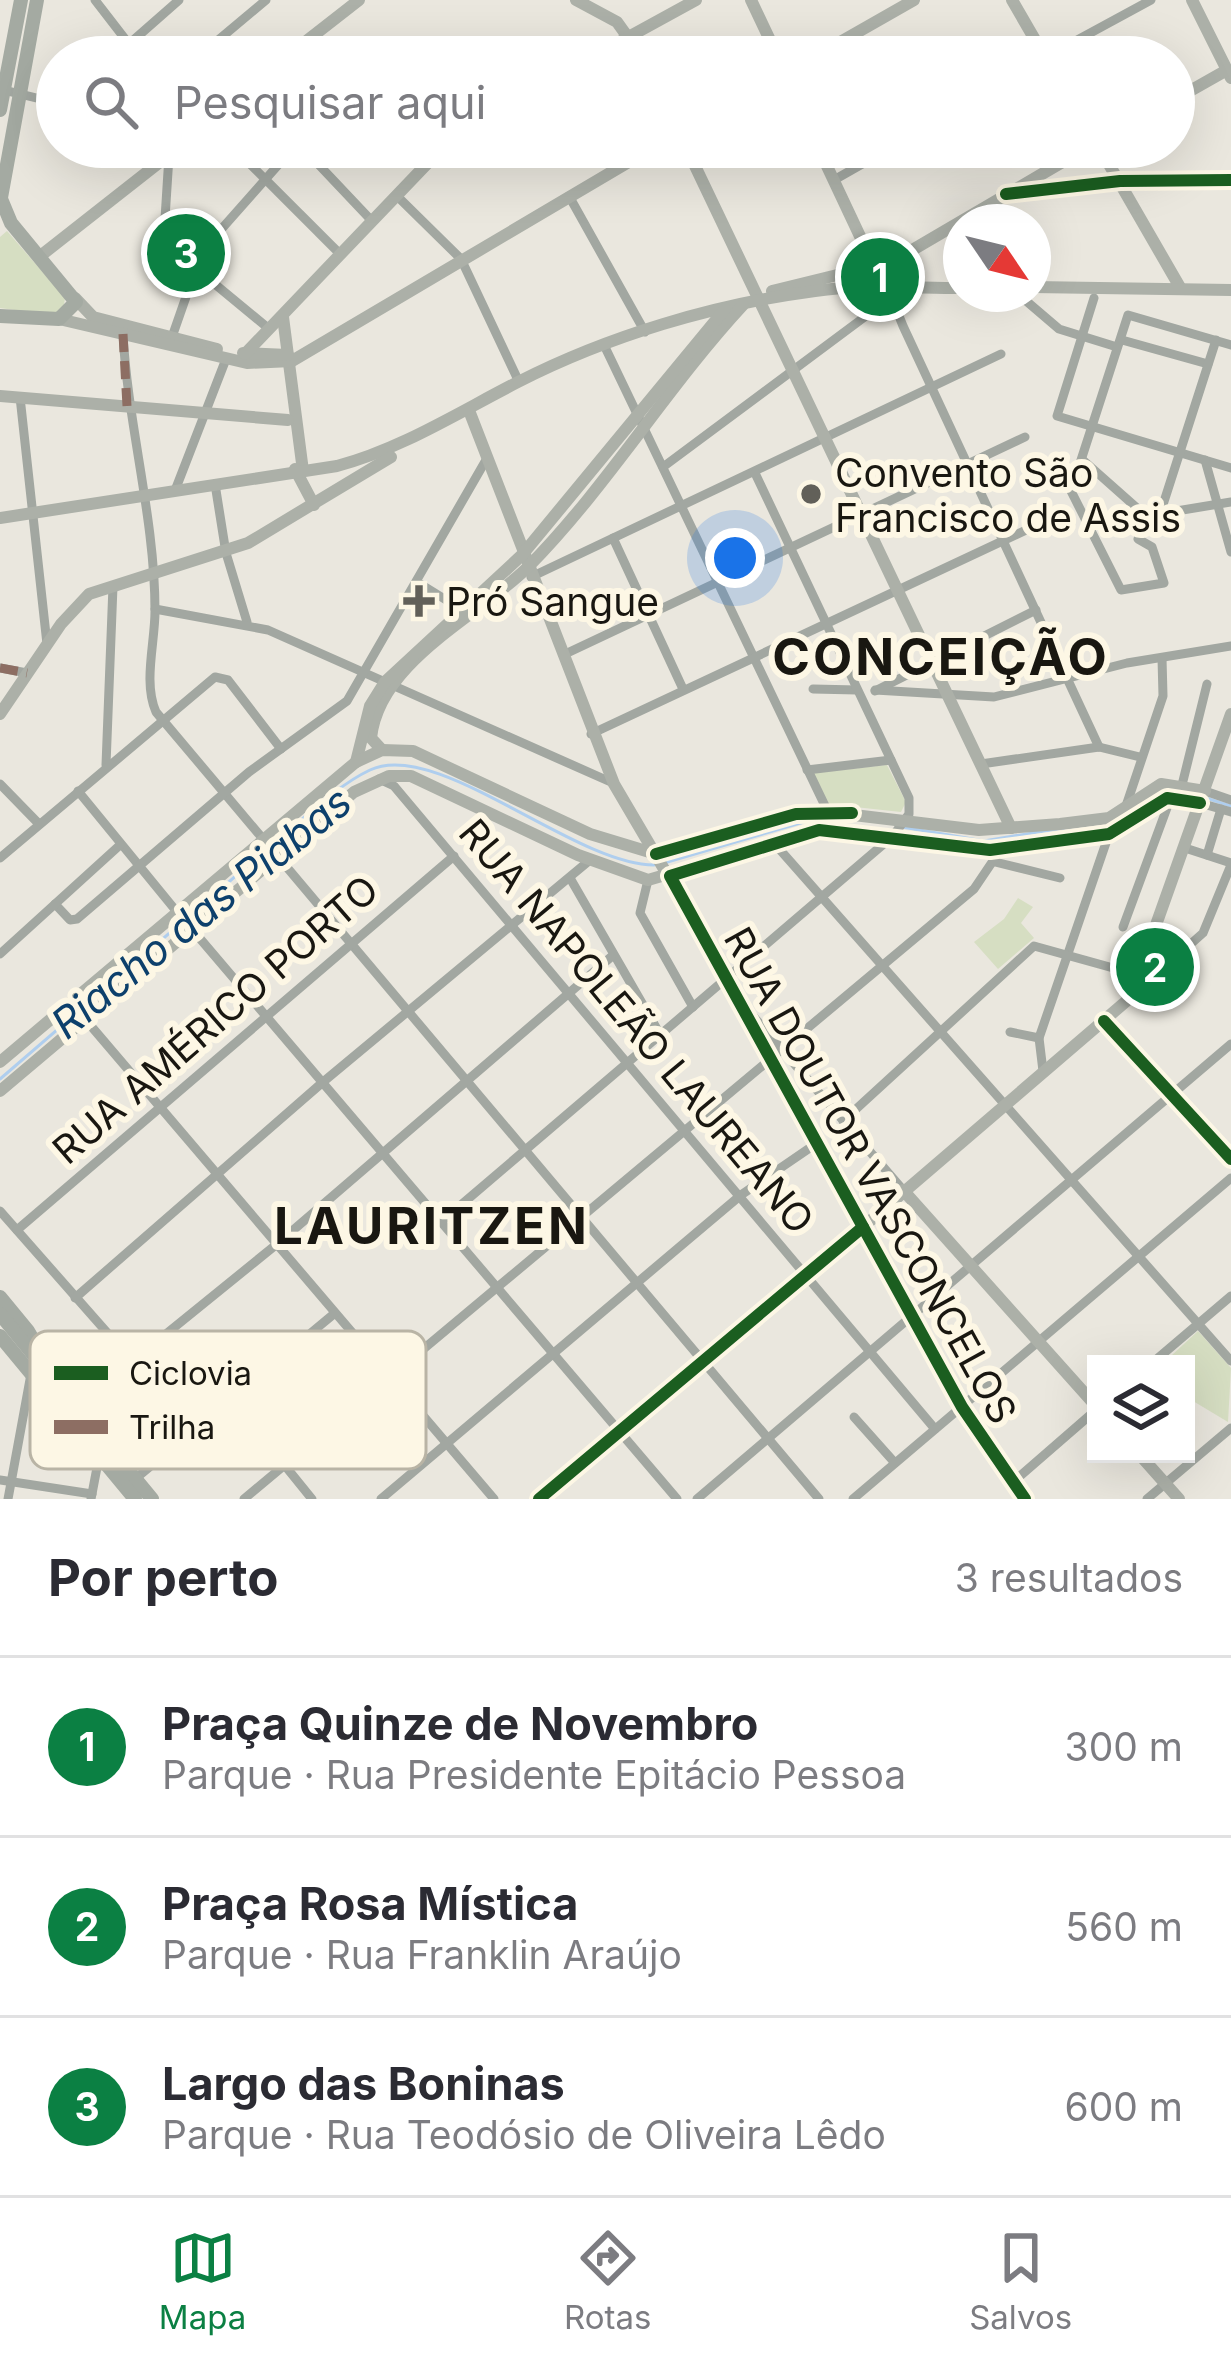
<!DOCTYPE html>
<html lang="pt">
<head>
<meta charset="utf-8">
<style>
  :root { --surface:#fff; --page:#f7f7f7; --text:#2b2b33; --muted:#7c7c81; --line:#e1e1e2; --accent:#0b8043 }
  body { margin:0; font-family:Inter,sans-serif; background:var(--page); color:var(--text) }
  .controls { position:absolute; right:36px; bottom:36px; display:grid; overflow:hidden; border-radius:0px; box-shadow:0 12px 48px #0002 }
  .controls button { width:108px; height:108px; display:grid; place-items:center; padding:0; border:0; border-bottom:3px solid var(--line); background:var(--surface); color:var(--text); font:60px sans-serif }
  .compass { position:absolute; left:943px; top:204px; width:108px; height:108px; border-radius:50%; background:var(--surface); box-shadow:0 12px 48px #0002; rotate:125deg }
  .you { position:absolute; left:735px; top:558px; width:42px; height:42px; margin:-30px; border:9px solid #fff; border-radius:50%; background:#1a73e8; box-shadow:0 0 0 18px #1a73e833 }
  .badge { display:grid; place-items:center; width:78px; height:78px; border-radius:50%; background:var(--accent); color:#fff; font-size:39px; font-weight:700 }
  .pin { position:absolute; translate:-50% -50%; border:6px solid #fff; box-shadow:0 3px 12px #0006 }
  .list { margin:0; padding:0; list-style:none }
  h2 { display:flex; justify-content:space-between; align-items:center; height:156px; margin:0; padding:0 48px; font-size:51px }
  h2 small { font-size:39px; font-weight:400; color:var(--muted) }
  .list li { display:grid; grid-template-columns:78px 1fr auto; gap:36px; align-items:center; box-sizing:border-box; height:180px; padding:0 48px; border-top:3px solid var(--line) }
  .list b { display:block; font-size:45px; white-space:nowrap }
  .list p { margin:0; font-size:39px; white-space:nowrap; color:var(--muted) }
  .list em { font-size:39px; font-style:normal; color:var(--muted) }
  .icon { flex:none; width:66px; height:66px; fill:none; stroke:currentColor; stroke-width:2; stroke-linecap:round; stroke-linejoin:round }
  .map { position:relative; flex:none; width:1231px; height:1499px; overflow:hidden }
  .search { position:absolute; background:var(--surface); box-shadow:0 12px 48px #0002; left:36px; right:36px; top:36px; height:132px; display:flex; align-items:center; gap:30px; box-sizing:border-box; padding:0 42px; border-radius:66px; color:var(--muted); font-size:45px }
  .sheet { height:696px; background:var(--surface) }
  nav { display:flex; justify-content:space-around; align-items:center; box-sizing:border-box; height:168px; border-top:3px solid var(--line); background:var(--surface); font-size:33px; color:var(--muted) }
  nav a { display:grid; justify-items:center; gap:6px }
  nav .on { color:var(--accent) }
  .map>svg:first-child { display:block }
  .green { fill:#d6dec2 }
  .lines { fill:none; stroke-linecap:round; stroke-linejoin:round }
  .stream { stroke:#afceee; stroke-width:3 }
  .street { stroke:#a2a7a1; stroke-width:9 }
  .secondary { stroke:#acb0a8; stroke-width:12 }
  .primary { stroke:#a4aaa2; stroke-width:14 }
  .quiet { stroke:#8d6e63; stroke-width:9; stroke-dasharray:18 9; stroke-linecap:butt }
  .cycleway-casing { stroke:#fdf7e5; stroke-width:20 }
  .cycleway { stroke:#1b5e20; stroke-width:12 }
  .poi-dot { fill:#626059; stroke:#fdf7e5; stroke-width:4.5 }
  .labels { text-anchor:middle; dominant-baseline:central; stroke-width:12; stroke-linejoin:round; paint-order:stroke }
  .poi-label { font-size:39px; fill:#191711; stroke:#fdf7e5; text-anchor:start }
  .street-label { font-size:39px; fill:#191711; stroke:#fdf7e5 }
  .water-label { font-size:42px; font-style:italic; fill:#0d406c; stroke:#fdf7e5 }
  .district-label { font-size:51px; font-weight:bold; letter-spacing:3px; fill:#191711; stroke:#fdf7e5 }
  .key { fill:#fdf7e5; stroke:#b9b4a5; stroke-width:3 }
  .key-label { font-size:33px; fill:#191711 }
</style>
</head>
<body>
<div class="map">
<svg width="1231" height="1499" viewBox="0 0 1231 1499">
  <rect width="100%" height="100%" fill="#eae7de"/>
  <g class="green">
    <polygon points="7,231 65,298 63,311 50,315 0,308 0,237"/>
    <polygon points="887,765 906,802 901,812 827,804 813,773"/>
    <polygon points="1018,898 1033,907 1021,923 1034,938 998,969 974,942 1004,919"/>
    <polygon points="1198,1331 1231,1368 1228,1422 1188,1398 1186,1364 1173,1364 1172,1355"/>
  </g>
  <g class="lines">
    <g class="stream">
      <polyline points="1206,798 1231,806"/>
      <polyline points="902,827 984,841 1123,818"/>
      <path d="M274,843C304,819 336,786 370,770C437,738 574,865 654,865"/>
      <polyline points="664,863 821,817"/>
      <polyline points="0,1079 267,849"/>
    </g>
    <g class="street">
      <polyline points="95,0 139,57"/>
      <polyline points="311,36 331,57"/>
      <polyline points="129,44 179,0"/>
      <polyline points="198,57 266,0"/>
      <polyline points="1046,57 1151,0"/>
      <polyline points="0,89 57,103"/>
      <polyline points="233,147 340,254"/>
      <polyline points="302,147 371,220"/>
      <polyline points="415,147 428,159"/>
      <polyline points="169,156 164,234 191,273"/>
      <polyline points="834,180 892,147"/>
      <polyline points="1015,193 1120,181 1231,180"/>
      <polyline points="397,196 461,259 519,382"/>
      <polyline points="569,196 645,332"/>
      <polyline points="168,242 210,240"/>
      <polyline points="193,266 268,328"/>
      <polyline points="898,288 893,301 903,326 1099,747"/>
      <polyline points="1018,294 1059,329 1117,347"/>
      <polyline points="1094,298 1057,416 1231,468"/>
      <path d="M123,334C128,427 155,518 155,611C155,643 143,683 156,712L819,1499"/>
      <polyline points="172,337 202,251 294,147"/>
      <polyline points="1122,340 1208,364"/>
      <polyline points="604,345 827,810"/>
      <polyline points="20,397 47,644"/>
      <polyline points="1205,460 1231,552"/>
      <polyline points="1084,461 1146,516 1231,502"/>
      <polyline points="663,467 882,304 887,288"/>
      <polyline points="215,484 226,553 247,622"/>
      <polyline points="176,488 226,359"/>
      <polyline points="1160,514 1216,340"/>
      <polyline points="1146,516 1138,539 1152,547 1164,583 1121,590 1071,491 1128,315 1231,345"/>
      <polyline points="613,538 683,689"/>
      <polyline points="531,577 1001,354"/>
      <polyline points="417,582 464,611"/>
      <polyline points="155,609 268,630 613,783"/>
      <polyline points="563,655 1025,437"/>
      <polyline points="0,668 27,673"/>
      <polyline points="813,689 857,690"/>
      <polyline points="875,690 994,697 1127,663 1231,646"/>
      <polyline points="875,691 1036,610"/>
      <polyline points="591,734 1039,524"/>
      <polyline points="981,764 1099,747 1140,757"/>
      <polyline points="106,765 113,586"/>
      <polyline points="807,770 891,760"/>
      <polyline points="379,779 394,786 935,1429"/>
      <polyline points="0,784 39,824"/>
      <polyline points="1182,785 1207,684"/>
      <polyline points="78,791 177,912"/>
      <polyline points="1205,791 1231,800"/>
      <polyline points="1200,803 1231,812"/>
      <polyline points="1126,806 1163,696 1162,658"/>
      <polyline points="774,843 1231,1361"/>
      <polyline points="1185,848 1231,863"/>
      <polyline points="1207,855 1221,809"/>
      <polyline points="0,858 215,677 228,680 281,749"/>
      <polyline points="995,862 1060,878"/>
      <polyline points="570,878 661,1036"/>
      <polyline points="648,880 640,913 693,1007"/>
      <polyline points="55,904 70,920 77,919 249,772 347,701 486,460"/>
      <polyline points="1123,927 1171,797"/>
      <polyline points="191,928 677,1499"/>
      <polyline points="0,954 120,845"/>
      <polyline points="1130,998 1203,933 1231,865"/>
      <polyline points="753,1016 903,1190"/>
      <polyline points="85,1019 494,1499"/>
      <polyline points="1104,1021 1231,1159"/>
      <polyline points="1010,1032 1039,1038"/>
      <polyline points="1043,1071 1039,1038 1109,834"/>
      <polyline points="843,1121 1034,946 1142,976"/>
      <polyline points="0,1211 133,1362"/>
      <polyline points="441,1222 893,836 909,814 909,798 755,473"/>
      <polyline points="17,1230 454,856"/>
      <polyline points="75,1298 323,1082 590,860"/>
      <polyline points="1151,1364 1231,1296"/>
      <polyline points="231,1399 312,1499"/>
      <polyline points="76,1407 277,1244 611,957"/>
      <polyline points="854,1417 895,1463"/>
      <polyline points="135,1479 335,1313"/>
      <polyline points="0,1480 92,1494"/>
      <polyline points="1012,1483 1096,1410"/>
      <polyline points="8,1499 31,1374"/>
      <polyline points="91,1499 99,1457"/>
      <polyline points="244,1499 974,889 1001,849"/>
      <polyline points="381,1499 741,1195 817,1143"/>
      <polyline points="539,1499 863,1227"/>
      <polyline points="697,1499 1231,1044"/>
      <polyline points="853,1499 1231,1178"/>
      <polyline points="1147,1499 1231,1428"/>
    </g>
    <g class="secondary">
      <polyline points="576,0 617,22 642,57"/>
      <polyline points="751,0 778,57"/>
      <polyline points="1012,0 1045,57"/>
      <polyline points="1192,0 1231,78"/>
      <polyline points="286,57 359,0"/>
      <polyline points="592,57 696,0"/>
      <polyline points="814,57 914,0"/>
      <polyline points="1174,100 1227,70"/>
      <polyline points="686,147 1011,828"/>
      <polyline points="818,147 874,266"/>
      <polyline points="1099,147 1181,289"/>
      <polyline points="39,257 179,147"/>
      <polyline points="880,265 902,273 898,288"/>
      <polyline points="1033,287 1231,290"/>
      <polyline points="772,291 874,266 914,249 1088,147"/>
      <polyline points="75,298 93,317 217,349"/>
      <polyline points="283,317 303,471"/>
      <polyline points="59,319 247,363 292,361 654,147"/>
      <polyline points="243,353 288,355"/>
      <polyline points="245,354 443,147"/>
      <polyline points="0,396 288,420"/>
      <polyline points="470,413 614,784 728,978 962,1407 1025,1499"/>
      <polyline points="295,469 314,505"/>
      <path d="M0,518L337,466C401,449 459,412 518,382C608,336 715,304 815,291C862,284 913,288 961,288"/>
      <polyline points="0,714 61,624 89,594 248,543 391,457"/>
      <path d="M382,750L371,738C379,661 479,616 528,567C607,487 667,387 743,305"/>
      <polyline points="356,762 370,706 385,682 522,555 725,309"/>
      <polyline points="0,1062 356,762 382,750 413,751 590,834 656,854 812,810 979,830 1060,824 1109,818 1161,784 1205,791"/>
      <polyline points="0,1091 354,792 389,776 411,776 578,855 648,880 819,830 990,850 1109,834 1167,798 1200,803"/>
      <polyline points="903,1190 1096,1406"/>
      <polyline points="863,1227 1130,998 1231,714"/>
      <polyline points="1139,1454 1179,1499"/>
    </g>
    <g class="primary">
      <polyline points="0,110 21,0"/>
      <polyline points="0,203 37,0"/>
      <polyline points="0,316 59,319 76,302 11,223 1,199"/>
      <polyline points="0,1297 28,1331 63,1391 152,1499"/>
      <polyline points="0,1314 37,1359"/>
      <polyline points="0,1336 135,1499"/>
    </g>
    <g class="quiet">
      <polyline points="123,334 127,406"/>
      <polyline points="0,668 27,673"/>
    </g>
    <g class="cycleway-casing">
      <g id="cycleway">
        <polyline points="1006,194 1120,181 1231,180"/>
        <polyline points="656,854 796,814 852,813"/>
        <polyline points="1104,1021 1231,1159"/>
        <polyline points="539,1499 863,1227"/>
        <polyline points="1025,1499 962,1407 670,876 819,830 990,850 1109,834 1167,798 1200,803"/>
      </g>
    </g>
    <use href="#cycleway" class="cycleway"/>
  </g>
  <g class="poi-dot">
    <circle cx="811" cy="494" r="12"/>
    <path d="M413 583h12v12h12v12h-12v12h-12v-12h-12v-12h12z"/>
  </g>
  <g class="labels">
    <g class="poi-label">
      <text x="835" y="472">Convento São<tspan x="835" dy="45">Francisco de Assis</tspan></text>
      <text x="446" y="601">Pró Sangue</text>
    </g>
    <g class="street-label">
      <text transform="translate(215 1019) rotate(-41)">RUA AMÉRICO PORTO</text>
      <text transform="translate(637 1026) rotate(50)">RUA NAPOLEÃO LAUREANO</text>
      <text transform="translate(871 1175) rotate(61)">RUA DOUTOR VASCONCELOS</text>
    </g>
    <g class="water-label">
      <text transform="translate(201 912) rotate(-39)">Riacho das Piabas</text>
    </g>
    <g class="district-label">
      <text x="941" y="656">CONCEIÇÃO</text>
      <text x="432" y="1225">LAURITZEN</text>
    </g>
  </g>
  <rect x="30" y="1331" width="396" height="138" rx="18" class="key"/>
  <rect x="54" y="1366" width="54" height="14" fill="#1b5e20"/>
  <rect x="54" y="1420" width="54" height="14" fill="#8d6e63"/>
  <g class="key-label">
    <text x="129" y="1385">Ciclovia</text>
    <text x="129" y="1439">Trilha</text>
  </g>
</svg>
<div class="controls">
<button><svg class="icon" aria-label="layers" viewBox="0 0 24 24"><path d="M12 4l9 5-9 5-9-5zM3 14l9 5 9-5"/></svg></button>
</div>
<svg class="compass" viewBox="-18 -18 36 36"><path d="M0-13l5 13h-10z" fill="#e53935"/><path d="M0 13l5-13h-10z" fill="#7c7c81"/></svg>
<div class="you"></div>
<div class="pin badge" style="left:880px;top:277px">1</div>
<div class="pin badge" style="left:1155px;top:967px">2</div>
<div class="pin badge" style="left:186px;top:253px">3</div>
<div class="search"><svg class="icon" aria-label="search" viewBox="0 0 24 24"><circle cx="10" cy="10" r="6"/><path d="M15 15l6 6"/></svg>Pesquisar aqui</div>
</div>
<section class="sheet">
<h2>Por perto<small>3 resultados</small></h2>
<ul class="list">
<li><span class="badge">1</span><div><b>Praça Quinze de Novembro</b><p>Parque · Rua Presidente Epitácio Pessoa</p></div><em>300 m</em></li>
<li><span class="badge">2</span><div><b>Praça Rosa Mística</b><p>Parque · Rua Franklin Araújo</p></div><em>560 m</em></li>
<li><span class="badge">3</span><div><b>Largo das Boninas</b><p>Parque · Rua Teodósio de Oliveira Lêdo</p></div><em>600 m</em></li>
</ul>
</section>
<nav>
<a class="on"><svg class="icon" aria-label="map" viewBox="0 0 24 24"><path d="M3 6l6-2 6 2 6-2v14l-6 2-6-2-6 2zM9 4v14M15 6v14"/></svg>Mapa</a>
<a><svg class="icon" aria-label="directions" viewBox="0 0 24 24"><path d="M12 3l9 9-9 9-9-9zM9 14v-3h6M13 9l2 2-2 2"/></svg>Rotas</a>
<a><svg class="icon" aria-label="saved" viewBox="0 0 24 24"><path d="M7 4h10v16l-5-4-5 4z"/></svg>Salvos</a>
</nav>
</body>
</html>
